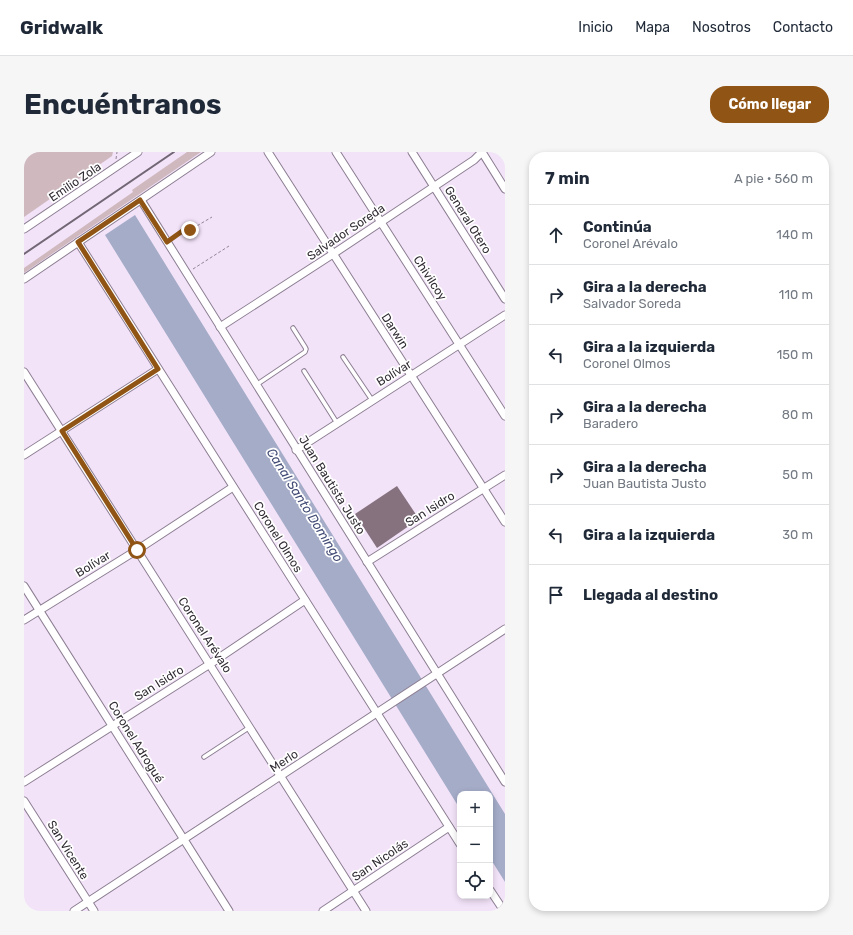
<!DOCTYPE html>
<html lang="es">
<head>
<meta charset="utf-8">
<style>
  :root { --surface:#fff; --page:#f6f6f7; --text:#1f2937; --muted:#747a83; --line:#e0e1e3; --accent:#905414 }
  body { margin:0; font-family:Rubik,sans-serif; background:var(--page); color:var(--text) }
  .controls { position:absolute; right:12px; bottom:12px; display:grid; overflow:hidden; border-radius:8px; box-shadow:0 2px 6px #0003 }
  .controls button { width:36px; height:36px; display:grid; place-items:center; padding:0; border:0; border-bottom:1px solid var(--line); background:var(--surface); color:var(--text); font:20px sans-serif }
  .stop { position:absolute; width:12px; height:12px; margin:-9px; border:3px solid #905414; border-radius:50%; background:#fff }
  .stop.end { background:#905414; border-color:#fff; box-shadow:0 1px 4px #0008 }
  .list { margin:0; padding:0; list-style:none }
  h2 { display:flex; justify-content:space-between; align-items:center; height:52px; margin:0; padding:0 16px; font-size:17px }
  h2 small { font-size:13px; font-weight:400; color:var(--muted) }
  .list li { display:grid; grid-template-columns:26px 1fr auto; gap:12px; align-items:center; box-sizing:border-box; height:60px; padding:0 16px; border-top:1px solid var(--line) }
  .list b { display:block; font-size:15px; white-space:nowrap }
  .list p { margin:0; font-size:13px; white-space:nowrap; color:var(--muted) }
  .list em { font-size:13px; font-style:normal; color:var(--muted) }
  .icon { flex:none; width:22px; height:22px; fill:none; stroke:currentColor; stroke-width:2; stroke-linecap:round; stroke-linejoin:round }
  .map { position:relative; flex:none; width:481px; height:759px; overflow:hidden; border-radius:16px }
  header { display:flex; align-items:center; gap:24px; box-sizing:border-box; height:56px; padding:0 20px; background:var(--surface); border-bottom:1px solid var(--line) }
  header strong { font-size:19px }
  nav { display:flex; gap:22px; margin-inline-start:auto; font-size:14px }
  .intro { display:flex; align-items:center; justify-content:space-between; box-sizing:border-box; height:96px; padding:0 24px }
  h1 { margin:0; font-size:28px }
  .button { padding:10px 18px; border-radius:16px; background:var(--accent); color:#fff; font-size:14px; font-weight:700 }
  main { display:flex; gap:24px; padding:0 24px }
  aside { flex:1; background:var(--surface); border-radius:16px; box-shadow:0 2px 6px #0003 }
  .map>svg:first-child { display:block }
  .green { fill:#cfb9bf }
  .water { fill:#a5acc8 }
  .building { fill:#86717f }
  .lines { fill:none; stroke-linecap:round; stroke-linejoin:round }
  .service-casing { stroke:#8d7f93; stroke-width:5.5 }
  .minor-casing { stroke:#8d7f93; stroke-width:9 }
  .path { stroke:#918695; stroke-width:1; stroke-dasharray:3 2; stroke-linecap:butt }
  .service { stroke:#fff; stroke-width:3.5 }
  .minor { stroke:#fff; stroke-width:7 }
  .rail { stroke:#726875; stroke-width:2 }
  .route { stroke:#905414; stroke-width:5 }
  .labels { text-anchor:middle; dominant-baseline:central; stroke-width:3.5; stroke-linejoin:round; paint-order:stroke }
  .street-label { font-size:12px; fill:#322c34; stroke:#fff }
  .water-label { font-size:13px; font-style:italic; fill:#434c76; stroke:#fff }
</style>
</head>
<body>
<header>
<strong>Gridwalk</strong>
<nav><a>Inicio</a><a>Mapa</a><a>Nosotros</a><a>Contacto</a></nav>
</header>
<div class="intro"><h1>Encuéntranos</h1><a class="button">Cómo llegar</a></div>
<main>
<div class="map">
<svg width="481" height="759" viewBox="0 0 481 759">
  <rect width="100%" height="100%" fill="#f3e3f9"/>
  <g class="green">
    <polygon points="0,0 89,0 88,4 0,65"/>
    <polygon points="163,0 177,0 0,121 0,116 109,40 108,38"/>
  </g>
  <polygon class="water" points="111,63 481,662 481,730 466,706 466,642 436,642 436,657 81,83"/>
  <polygon class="building" points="373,334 395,367 353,396 331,362"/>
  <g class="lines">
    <g class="service-casing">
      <g id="service">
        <polyline points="319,205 348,248"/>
        <polyline points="280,219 313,271"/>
        <polyline points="232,233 281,200 282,197 281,195 269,176"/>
        <polyline points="180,605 226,575"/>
      </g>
    </g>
    <g class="minor-casing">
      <g id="minor">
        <polyline points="244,0 481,370"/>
        <polyline points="312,0 481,264"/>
        <polyline points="388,0 481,147"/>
        <polyline points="458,0 481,37"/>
        <polyline points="117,48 481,630"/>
        <polyline points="0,77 114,0"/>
        <polyline points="54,90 436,692"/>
        <polyline points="0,127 187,0"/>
        <polyline points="196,175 309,102 450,8 458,0"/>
        <polyline points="0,220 342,759"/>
        <polyline points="272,298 481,163"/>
        <polyline points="0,303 134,217"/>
        <polyline points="343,410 481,323"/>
        <polyline points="0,434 205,759"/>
        <polyline points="0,468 113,398 209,335"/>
        <polyline points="0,630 186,512 281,448"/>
        <polyline points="0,649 70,759"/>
        <polyline points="466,738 480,759"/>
        <polyline points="50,759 481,477"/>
        <polyline points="299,759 425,675"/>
      </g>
    </g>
    <g class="path">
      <polyline points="92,7 93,0"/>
      <polyline points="149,85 164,75 166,78 188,65"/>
      <polyline points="169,117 205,94"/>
    </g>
    <use href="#service" class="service"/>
    <use href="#minor" class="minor"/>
    <polyline class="rail" points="0,102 150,0"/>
  </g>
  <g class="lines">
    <polyline class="route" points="113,398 38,279 134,217 54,90 116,48 143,90 164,75 166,78"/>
  </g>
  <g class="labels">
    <g class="street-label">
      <text transform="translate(51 30) rotate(-34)">Emilio Zola</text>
      <text transform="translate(444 68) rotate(58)">General Otero</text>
      <text transform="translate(322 80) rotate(-34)">Salvador Soreda</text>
      <text transform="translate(406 126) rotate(57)">Chivilcoy</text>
      <text transform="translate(371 179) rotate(57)">Darwin</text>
      <text transform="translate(370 221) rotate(-32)">Bolívar</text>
      <text transform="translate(308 333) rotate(58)">Juan Bautista Justo</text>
      <text transform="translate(406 357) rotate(-32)">San Isidro</text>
      <text transform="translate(254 385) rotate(58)">Coronel Olmos</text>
      <text transform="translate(69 412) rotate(-32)">Bolívar</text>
      <text transform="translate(181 483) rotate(57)">Coronel Arévalo</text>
      <text transform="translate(135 531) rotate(-32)">San Isidro</text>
      <text transform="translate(112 590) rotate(58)">Coronel Adrogué</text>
      <text transform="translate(260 609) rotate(-33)">Merlo</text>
      <text transform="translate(44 698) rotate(58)">San Vicente</text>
      <text transform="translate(356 708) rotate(-34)">San Nicolás</text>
    </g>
    <g class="water-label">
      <text transform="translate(281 353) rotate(58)">Canal Santo Domingo</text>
    </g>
  </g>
</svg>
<div class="controls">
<button>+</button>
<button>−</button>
<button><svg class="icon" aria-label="locate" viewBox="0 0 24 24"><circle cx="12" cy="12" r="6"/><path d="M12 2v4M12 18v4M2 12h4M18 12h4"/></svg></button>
</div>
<div class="stop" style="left:113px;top:398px"></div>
<div class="stop end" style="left:166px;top:78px"></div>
</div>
<aside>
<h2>7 min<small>A pie · 560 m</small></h2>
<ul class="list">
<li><svg class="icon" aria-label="ahead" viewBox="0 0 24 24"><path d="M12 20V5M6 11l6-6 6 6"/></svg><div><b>Continúa</b><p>Coronel Arévalo</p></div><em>140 m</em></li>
<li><svg class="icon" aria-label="right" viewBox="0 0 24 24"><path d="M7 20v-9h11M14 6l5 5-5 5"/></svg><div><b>Gira a la derecha</b><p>Salvador Soreda</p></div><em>110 m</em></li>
<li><svg class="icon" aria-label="left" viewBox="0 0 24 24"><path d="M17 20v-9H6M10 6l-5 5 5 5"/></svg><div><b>Gira a la izquierda</b><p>Coronel Olmos</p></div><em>150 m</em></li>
<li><svg class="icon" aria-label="right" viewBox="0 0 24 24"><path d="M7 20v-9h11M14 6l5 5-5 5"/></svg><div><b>Gira a la derecha</b><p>Baradero</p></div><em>80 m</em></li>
<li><svg class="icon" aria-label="right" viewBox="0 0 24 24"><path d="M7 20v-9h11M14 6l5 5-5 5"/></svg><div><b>Gira a la derecha</b><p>Juan Bautista Justo</p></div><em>50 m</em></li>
<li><svg class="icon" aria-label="left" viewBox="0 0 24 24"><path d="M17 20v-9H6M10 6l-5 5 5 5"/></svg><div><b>Gira a la izquierda</b></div><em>30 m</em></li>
<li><svg class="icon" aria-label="arrive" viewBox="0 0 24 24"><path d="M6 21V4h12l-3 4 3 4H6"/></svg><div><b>Llegada al destino</b></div></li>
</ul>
</aside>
</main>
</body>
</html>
